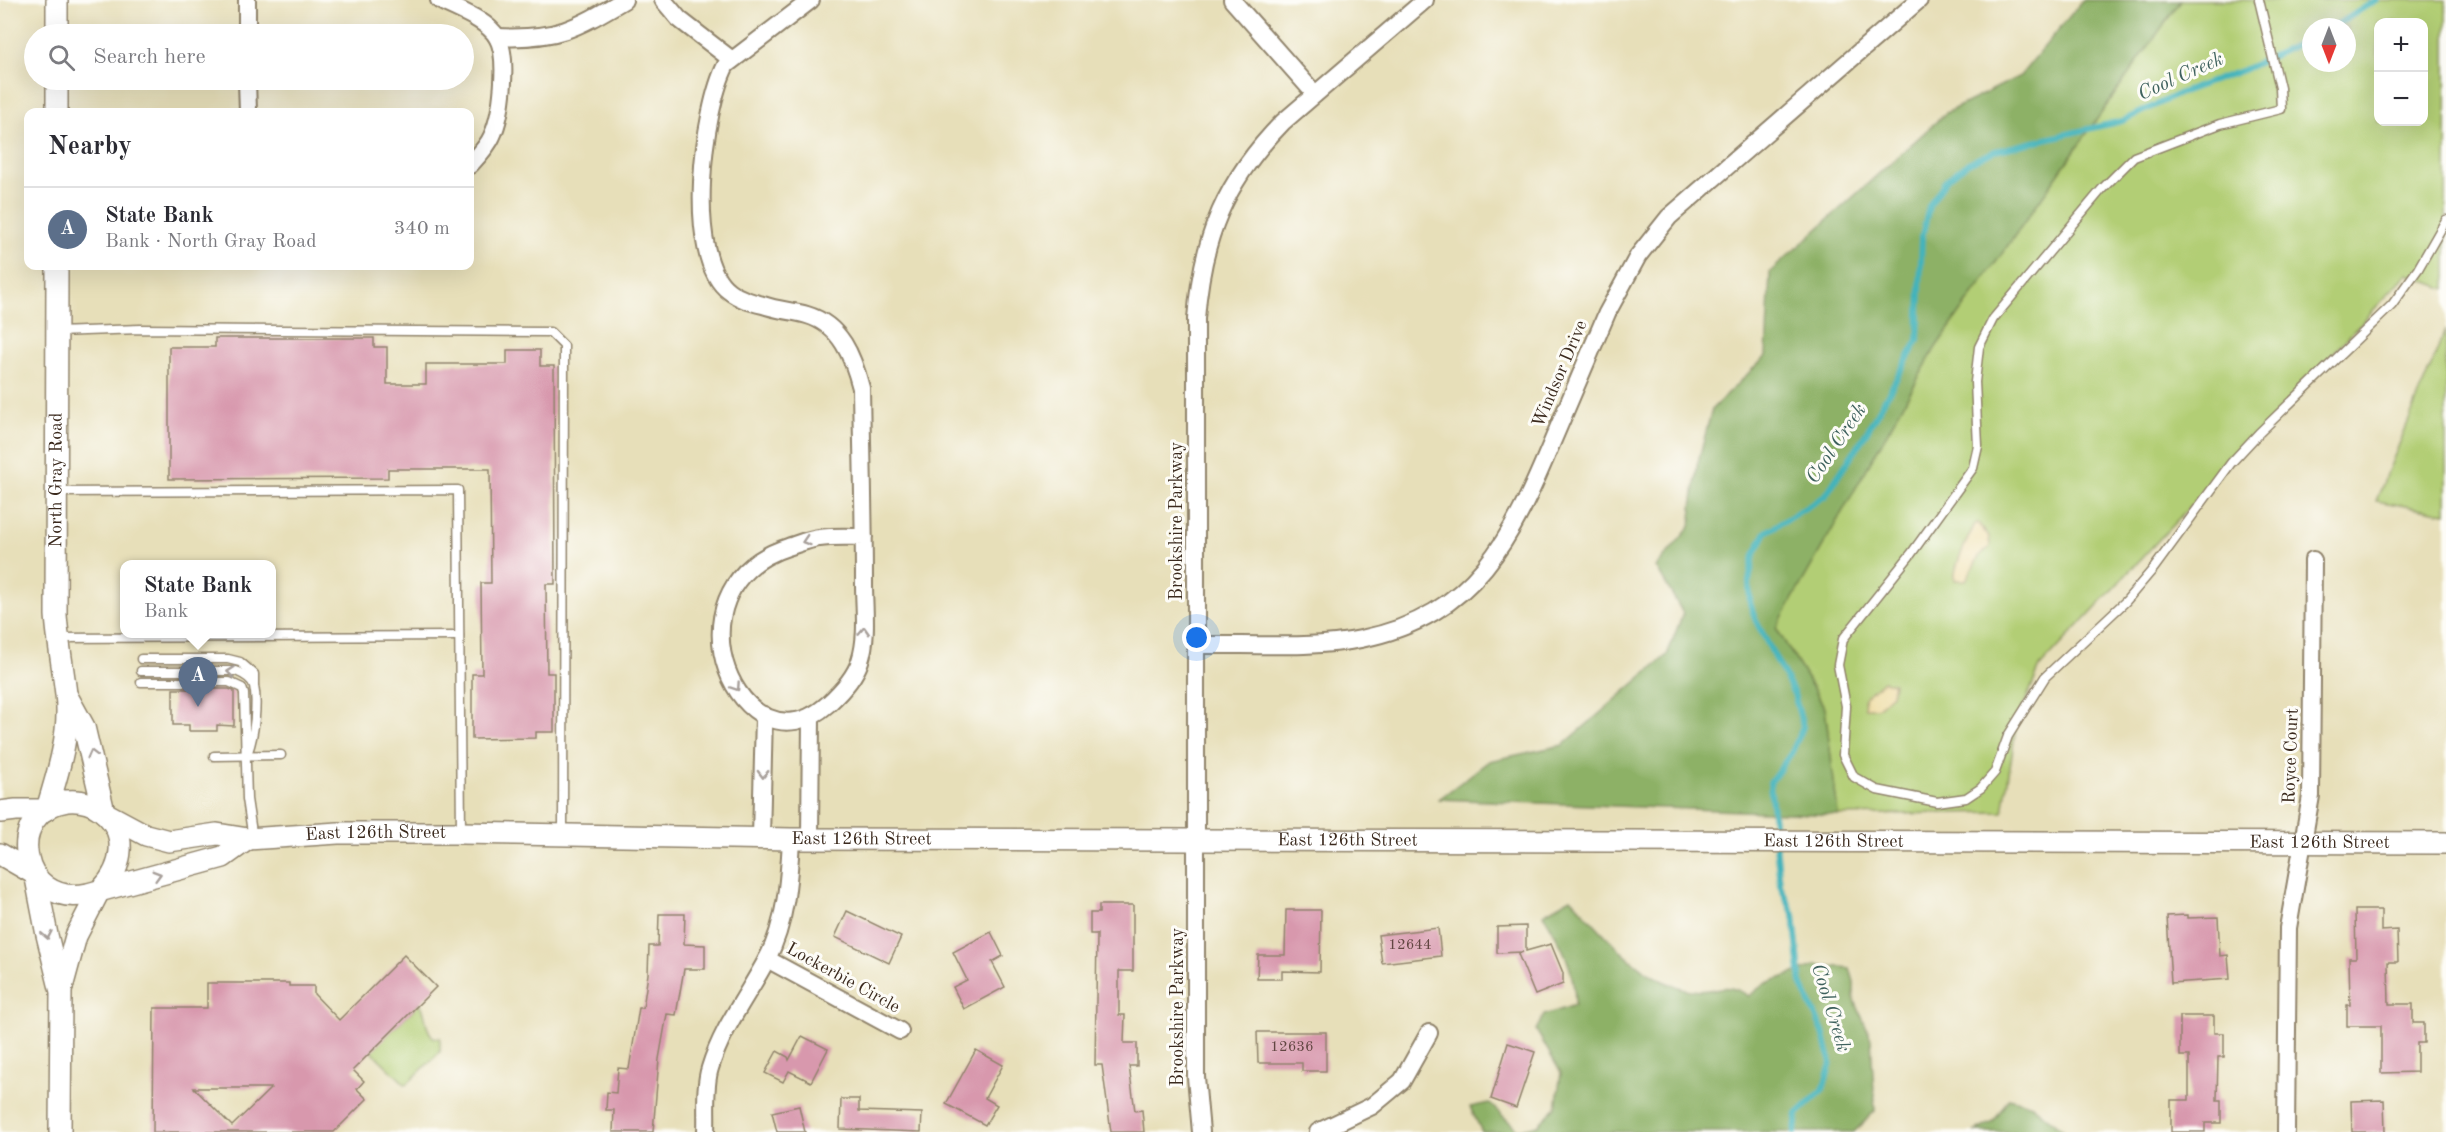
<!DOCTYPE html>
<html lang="en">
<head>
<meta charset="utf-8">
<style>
  :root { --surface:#fff; --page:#f7f7f7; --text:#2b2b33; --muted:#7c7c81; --line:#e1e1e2; --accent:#2563eb }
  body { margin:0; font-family:"Old Standard TT",serif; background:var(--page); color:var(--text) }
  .controls { position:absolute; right:18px; top:18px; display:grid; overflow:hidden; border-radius:12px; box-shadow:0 6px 24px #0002 }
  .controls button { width:54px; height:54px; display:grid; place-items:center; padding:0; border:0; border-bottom:2px solid var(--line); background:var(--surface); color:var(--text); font:30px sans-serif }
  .compass { position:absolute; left:2302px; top:18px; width:54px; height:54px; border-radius:50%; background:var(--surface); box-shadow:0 6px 24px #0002; rotate:180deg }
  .you { position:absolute; left:1197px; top:638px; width:21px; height:21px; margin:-15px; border:4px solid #fff; border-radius:50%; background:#1a73e8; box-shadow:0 0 0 9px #1a73e833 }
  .badge { display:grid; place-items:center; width:39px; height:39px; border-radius:50%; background:var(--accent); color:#fff; font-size:20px; font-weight:700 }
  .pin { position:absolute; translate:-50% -50px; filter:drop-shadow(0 2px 3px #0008) }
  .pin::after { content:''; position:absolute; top:32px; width:21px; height:18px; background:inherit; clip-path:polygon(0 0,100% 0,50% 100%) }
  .popup { position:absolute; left:120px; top:560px; width:156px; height:78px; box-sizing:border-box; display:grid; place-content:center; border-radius:12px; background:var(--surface); filter:drop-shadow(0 2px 4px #0005); font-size:20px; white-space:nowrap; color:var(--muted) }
  .popup b { font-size:22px; color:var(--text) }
  .popup::after { content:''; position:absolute; left:50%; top:100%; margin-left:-12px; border:12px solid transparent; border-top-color:var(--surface) }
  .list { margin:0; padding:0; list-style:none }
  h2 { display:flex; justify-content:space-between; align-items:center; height:78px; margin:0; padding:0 24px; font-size:26px }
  h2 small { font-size:20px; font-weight:400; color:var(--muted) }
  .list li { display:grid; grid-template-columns:39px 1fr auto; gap:18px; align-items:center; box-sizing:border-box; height:84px; padding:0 24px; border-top:2px solid var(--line) }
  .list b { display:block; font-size:22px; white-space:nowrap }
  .list p { margin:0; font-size:20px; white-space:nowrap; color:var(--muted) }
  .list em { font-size:20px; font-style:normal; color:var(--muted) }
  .icon { flex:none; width:33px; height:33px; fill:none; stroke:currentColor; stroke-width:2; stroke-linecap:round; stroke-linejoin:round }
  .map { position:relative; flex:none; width:2446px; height:1132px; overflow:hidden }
  .search { position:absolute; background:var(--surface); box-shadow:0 6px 24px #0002; left:24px; top:24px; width:450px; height:66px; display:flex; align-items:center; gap:15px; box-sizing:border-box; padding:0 21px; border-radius:33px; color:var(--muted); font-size:22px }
  .panel { position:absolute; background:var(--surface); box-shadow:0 6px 24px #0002; left:24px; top:108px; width:450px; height:162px; border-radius:12px }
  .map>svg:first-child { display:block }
  .green { fill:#b2ce74; stroke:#767c49; stroke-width:1.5; fill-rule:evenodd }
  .forest { fill:#8db166; stroke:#646e42; stroke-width:1.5 }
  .sand { fill:#eeda9e; stroke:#94825e; stroke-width:1.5 }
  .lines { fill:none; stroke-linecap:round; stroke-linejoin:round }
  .stream { stroke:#43b3bb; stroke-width:6 }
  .building { fill:#d898ad; fill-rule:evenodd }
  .service-casing { stroke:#91846c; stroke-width:11 }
  .minor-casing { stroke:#91846c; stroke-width:20 }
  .tertiary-casing { stroke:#91846c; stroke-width:24 }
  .service { stroke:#fff; stroke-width:8 }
  .minor { stroke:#fff; stroke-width:16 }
  .tertiary { stroke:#fff; stroke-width:21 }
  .oneway { stroke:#a79f9a }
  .labels { text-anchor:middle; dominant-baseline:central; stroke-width:6; stroke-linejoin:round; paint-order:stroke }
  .number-label { font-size:15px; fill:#624642 }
  .street-label { font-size:18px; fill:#3b2a1e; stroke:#fdfcf7 }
  .water-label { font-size:20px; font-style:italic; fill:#3e615d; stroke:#fdfcf7 }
</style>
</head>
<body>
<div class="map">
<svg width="2446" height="1132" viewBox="0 0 2446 1132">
  <rect width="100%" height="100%" fill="#fdfcf7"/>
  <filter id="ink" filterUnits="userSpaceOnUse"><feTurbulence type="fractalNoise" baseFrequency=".0167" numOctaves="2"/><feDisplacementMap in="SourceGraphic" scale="12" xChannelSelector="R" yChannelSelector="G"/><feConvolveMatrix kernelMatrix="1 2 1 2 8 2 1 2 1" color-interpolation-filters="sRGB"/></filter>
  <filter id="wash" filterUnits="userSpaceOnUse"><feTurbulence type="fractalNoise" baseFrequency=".008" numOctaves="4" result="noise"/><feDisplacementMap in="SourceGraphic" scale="24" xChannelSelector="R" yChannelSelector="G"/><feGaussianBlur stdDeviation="1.35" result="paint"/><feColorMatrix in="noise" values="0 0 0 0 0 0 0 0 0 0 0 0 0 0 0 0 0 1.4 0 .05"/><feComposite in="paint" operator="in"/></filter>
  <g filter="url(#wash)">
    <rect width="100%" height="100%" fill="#e7dfb9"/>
    <g class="green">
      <path d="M2181,0H2446V289L2407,274L2040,667L2017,721L2003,812L1838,815L1825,708L1776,628L1936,347ZM2378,22H2424V122H2378ZM2311,27H2347V63H2311Z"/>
      <polygon points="2446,329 2446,513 2376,501"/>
      <path d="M420,1003C427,1014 424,1029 434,1038H440V1052L406,1085L371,1051Z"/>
    </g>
    <g class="forest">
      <polygon points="2083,0 2181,0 1936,347 1776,628 1825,708 1838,815 1439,799 1489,761 1563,745 1667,655 1683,613 1656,567 1690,527 1697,466 1712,409 1766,356 1770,272 1946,113 2020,76"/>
      <path d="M1571,898C1606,935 1639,981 1691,990C1718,995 1721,978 1749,996L1764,984L1817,965L1850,968L1854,982V998L1871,1039L1875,1111L1854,1132H1482L1470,1107L1489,1103L1518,1130L1538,1125L1556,1107L1561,1073L1536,1030L1544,1015L1575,1005C1575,969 1562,944 1543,914Z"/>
      <polygon points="2009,1098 2032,1105 2065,1132 1974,1132 1993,1122"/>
    </g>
    <g class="sand">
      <path d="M1978,523L1989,537L1990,547L1980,555L1966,580H1955C1952,568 1969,536 1975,524Z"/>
      <polygon points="1883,681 1894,683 1892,694 1877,708 1865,708 1864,698"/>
    </g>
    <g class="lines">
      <g class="stream">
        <polyline points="2334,27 2376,0"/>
        <polyline points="1795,1132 1797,1114 1823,1090 1831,1063 1823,1032 1801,983 1794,915 1780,885 1770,783 1792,752 1803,727 1794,694 1756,621 1750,603 1749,581 1754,555 1766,532 1825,496 1865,435 1918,340 1922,237 1929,206 1946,180 1968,163 1995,151 2122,121 2183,92 2243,70 2311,38"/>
      </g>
    </g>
    <g id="blocks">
      <g class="building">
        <polygon points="215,338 374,338 374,347 387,347 387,384 426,384 426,364 507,364 507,350 540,350 540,366 554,366 555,584 546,584 547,673 554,673 554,732 536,732 536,738 472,739 472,674 482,674 481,583 491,583 490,469 388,469 388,478 169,479 169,347 215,347"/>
        <polygon points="173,689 229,689 234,691 234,726 217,725 217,731 189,731 189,725 173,725"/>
        <polygon points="1099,905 1133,905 1133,971 1119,971 1119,1015 1125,1015 1124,1043 1137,1043 1137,1066 1129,1066 1135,1111 1142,1110 1144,1132 1111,1132 1102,1065 1095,1065 1097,934 1090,934 1090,913 1099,913"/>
        <polygon points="1286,910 1321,910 1320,972 1282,971 1282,979 1257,979 1258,955 1285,955"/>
        <polygon points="2355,910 2381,910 2381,931 2397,930 2398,962 2388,962 2389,1004 2413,1004 2413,1023 2424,1023 2424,1043 2417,1043 2417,1072 2381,1073 2381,1026 2347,1026 2347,1005 2350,1005 2349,958 2356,958"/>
        <polygon points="847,911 901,937 889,963 835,937"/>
        <polygon points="659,914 685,914 684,944 705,945 705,969 684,969 676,1015 667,1014 659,1059 653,1132 613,1132 614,1110 606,1110 607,1092 616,1093 618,1068 629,1069 639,1008 643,1008 648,974 649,946 658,946"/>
        <polygon points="2187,915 2187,918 2218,917 2220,956 2228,955 2230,979 2171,983 2167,916"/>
        <polygon points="1526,926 1526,951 1551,944 1563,973 1563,984 1535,995 1518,954 1523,952 1497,953 1497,927"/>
        <polygon points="1438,928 1441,956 1382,963 1378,935"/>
        <polygon points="991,932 1003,956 992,962 1005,987 964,1009 953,987 967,980 953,952"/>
        <path d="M404,955L436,987L353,1070L364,1081L357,1089L367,1099L334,1132H153L154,1008H207V983H289V986H314V994L339,1020ZM194,1088H271L232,1126Z"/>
        <polygon points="2180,1016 2214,1016 2214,1033 2224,1033 2224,1057 2218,1057 2217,1100 2221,1100 2221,1123 2205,1123 2205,1132 2171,1132 2171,1100 2189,1100 2189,1056 2180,1056"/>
        <polygon points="1257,1032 1326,1032 1326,1071 1302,1071 1302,1063 1258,1063"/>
        <polygon points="802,1036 828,1049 811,1082 789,1071 783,1082 765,1073 777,1051 788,1057 789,1060"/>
        <polygon points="1508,1043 1535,1052 1516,1108 1491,1099"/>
        <polygon points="976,1050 1003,1065 985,1098 997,1105 985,1125 946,1104"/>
        <polygon points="841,1099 859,1099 859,1111 922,1113 921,1132 840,1129"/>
        <polygon points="2384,1100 2385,1132 2352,1132 2351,1101"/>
        <polygon points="799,1106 805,1132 777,1132 772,1112"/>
      </g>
    </g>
  </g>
  <g filter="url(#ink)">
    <use href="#blocks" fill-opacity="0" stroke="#91846c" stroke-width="1.5"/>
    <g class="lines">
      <g class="service-casing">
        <g id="service">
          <polyline points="2259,0 2280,88 2281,109 2220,124 2134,157 2102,189 1993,319 1979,347 1975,382 1978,446 1973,468 1911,554 1843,639 1838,665 1846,706 1843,755 1854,777 1877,790 1937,802 1966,798 1981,788 1995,772 2008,736 2045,677 2126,601 2154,568 2231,463 2259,433 2392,305 2418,269 2446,220"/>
          <polyline points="57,332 140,329 550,332 564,346 563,834"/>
          <polyline points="58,492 458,490 461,832"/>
          <polyline points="58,638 459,636"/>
          <polyline points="141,659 228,659 240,662 254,674 254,684"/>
          <path d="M141,671H236C243,674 252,678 254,686C258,704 254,735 248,752"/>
          <polyline points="141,682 229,682 242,688 244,694 247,799 253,839"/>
          <polyline points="214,756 281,755"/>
        </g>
      </g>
      <g class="minor-casing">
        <g id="minor">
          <polyline points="247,0 247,34"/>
          <path d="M439,0C457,10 486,19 497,37C509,57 502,115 492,136C488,146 477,157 470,165"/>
          <polyline points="663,0 679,19 732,60"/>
          <path d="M811,0L726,65C703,109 684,258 729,291C739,299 751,302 763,305C777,310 793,311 807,315C841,325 853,357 861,388C862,453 864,519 864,584C864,608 868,637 860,661C855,677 840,693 828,704C743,780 657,589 788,547C798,544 809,539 819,538C834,536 849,537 864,537"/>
          <polyline points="1232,0 1315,94"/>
          <path d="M497,37C556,40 575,29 624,0"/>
          <polyline points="247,80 248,112"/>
          <path d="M1196,645C1246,644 1314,649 1361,639C1476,616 1512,538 1553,440C1571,398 1589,355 1607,313L1638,256L1669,217L1919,0"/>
          <polyline points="761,838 764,715"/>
          <polyline points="810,839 811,716"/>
          <polyline points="767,959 900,1031"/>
          <path d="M706,1132C707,1113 704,1087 710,1068C722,1028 748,995 767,959C786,923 789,879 791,839"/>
          <path d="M1201,1132L1196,1077V319C1202,237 1225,181 1283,122L1425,0"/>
          <polyline points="1318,1132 1372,1106 1402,1081 1429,1033"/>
          <polyline points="2286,1132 2288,928 2311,796 2313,560"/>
        </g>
      </g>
      <g class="tertiary-casing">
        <g id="tertiary">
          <polyline points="57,34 57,0"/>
          <polyline points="57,112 57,80"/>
          <polyline points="67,696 84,727 104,812"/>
          <path id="s1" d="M47,809C58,773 71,732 66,694C63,668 58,642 56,615L57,266"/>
          <polyline points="0,812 16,810 45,810"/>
          <path id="s2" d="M105,813L146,835L169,841L217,834L248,839L338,833H461L791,839L2446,843"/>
          <polyline points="0,854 33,873"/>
          <polyline points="36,878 47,935 60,988"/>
          <path d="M101,890C124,867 129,831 101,810C91,802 79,800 67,801C3,810 19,909 88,894L223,857L248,839"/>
          <polyline points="60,1132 61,991 76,936 99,891"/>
        </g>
      </g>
      <use href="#service" class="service"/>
      <use href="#minor" class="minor"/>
      <use href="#tertiary" class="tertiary"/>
    </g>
    <defs><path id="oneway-chevron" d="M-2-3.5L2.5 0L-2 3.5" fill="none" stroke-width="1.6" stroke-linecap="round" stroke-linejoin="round" transform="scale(1.5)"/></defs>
    <g class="oneway">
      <use href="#oneway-chevron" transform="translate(806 541) rotate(162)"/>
      <use href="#oneway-chevron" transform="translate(864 631) rotate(-87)"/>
      <use href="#oneway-chevron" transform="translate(231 672) rotate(-174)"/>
      <use href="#oneway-chevron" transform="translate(736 687) rotate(56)"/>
      <use href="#oneway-chevron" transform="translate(92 754) rotate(-104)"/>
      <use href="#oneway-chevron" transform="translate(763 774) rotate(91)"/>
      <use href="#oneway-chevron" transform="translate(157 875) rotate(-16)"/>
      <use href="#oneway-chevron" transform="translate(47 935) rotate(79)"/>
    </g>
  </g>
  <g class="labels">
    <g class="number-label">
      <text x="1410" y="945">12644</text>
      <text x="1292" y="1047">12636</text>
    </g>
    <g class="street-label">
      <text transform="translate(1560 374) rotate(-67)">Windsor Drive</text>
      <text stroke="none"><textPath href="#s1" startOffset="332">North Gray Road</textPath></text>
      <text transform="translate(1177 521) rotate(-90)">Brookshire Parkway</text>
      <text transform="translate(2291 756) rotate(-88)">Royce Court</text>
      <text stroke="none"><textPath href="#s2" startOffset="278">East 126th Street</textPath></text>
      <text stroke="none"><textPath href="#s2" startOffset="1250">East 126th Street</textPath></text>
      <text stroke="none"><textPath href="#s2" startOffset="764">East 126th Street</textPath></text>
      <text stroke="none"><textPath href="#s2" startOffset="1736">East 126th Street</textPath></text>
      <text stroke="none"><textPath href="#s2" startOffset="2222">East 126th Street</textPath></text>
      <text transform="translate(843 978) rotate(29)">Lockerbie Circle</text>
      <text transform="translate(1178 1007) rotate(-90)">Brookshire Parkway</text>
    </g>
    <g class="water-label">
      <text transform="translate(2181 77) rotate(-24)">Cool Creek</text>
      <text transform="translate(1837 444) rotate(-56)">Cool Creek</text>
      <text transform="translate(1830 1008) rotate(73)">Cool Creek</text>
    </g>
  </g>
</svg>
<div class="controls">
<button>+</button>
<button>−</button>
</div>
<svg class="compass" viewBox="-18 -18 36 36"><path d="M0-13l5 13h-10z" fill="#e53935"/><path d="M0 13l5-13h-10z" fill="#7c7c81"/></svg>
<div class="you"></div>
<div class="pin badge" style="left:198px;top:707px;background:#5c6f8a">A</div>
<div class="popup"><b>State Bank</b>Bank</div>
<div class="search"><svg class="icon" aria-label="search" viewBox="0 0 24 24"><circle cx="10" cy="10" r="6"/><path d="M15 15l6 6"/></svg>Search here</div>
<section class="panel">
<h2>Nearby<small></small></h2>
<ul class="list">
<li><span class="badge" style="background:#5c6f8a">A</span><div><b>State Bank</b><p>Bank · North Gray Road</p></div><em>340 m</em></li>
</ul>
</section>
</div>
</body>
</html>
